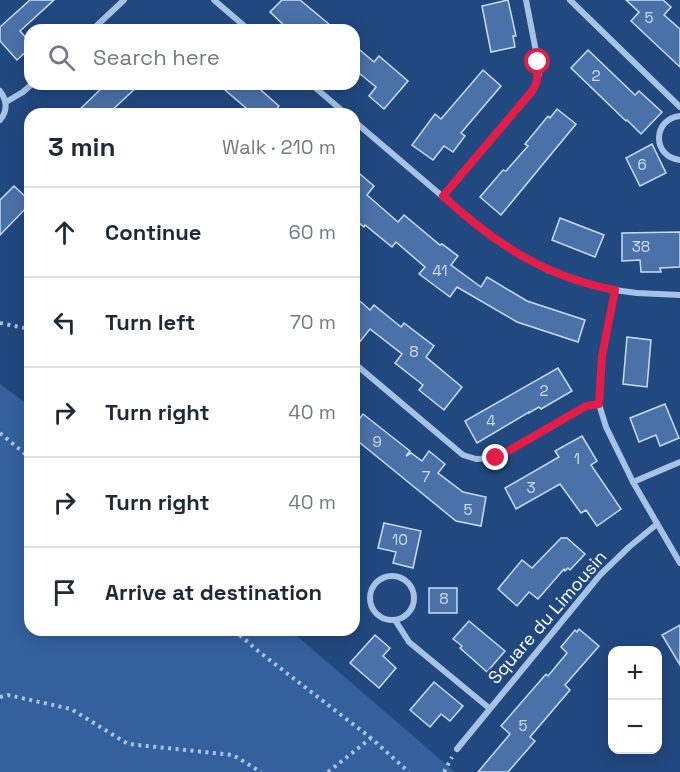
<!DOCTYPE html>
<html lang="en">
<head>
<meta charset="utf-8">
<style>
  :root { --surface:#fff; --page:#f2f2f3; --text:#1f2937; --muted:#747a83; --line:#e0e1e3 }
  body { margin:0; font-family:"Space Grotesk",sans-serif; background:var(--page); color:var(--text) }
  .controls { position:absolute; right:18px; bottom:18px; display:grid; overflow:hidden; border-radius:12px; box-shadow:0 3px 15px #0003 }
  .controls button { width:54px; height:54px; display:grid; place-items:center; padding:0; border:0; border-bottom:2px solid var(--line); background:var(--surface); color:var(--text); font:30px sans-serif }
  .stop { position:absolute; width:18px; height:18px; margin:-14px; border:4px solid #e11d48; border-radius:50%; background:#fff }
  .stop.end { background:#e11d48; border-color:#fff; box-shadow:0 2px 6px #0008 }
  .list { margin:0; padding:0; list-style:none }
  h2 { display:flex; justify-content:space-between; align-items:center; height:78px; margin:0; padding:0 24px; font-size:26px }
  h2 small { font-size:20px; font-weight:400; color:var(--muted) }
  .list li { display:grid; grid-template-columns:39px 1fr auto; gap:18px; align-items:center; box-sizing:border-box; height:90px; padding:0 24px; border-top:2px solid var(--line) }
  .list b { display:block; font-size:22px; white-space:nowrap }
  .list em { font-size:20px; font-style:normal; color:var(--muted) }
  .icon { flex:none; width:33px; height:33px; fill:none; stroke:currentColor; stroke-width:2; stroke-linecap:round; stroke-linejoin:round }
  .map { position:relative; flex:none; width:680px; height:772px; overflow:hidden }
  .search { position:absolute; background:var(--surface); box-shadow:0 3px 15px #0003; left:24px; top:24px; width:336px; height:66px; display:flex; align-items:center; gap:15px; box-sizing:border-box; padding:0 21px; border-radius:18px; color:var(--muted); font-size:22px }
  .panel { position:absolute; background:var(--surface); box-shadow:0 3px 15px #0003; left:24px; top:108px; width:336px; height:528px; border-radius:18px }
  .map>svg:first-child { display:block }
  .green { fill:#34619d }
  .building { fill:#4a71a8; stroke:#c9dcf5; stroke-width:1.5 }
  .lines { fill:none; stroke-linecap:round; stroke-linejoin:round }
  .path { stroke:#a6c2e7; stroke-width:4; stroke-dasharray:3 4.5; stroke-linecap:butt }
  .street { stroke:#a6c2e7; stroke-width:6 }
  .route { stroke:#e11d48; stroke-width:8 }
  .labels { text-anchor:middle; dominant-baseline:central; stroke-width:6; stroke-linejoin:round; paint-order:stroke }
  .number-label { font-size:15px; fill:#d2dce9 }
  .street-label { font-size:18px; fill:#fff; stroke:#21487f }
</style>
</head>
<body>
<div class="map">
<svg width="680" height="772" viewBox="0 0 680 772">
  <rect width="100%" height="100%" fill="#21487f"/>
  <polygon class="green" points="0,384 30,406 30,630 290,630 455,772 0,772"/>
  <g class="building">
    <polygon points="30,0 54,0 20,31 30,42 30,48 17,60 0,41 0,27"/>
    <polygon points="282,0 300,0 336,30 289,30 270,12"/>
    <polygon points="508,0 516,36 513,36 515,47 491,52 482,6"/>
    <polygon points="626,0 663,0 671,7 664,15 680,29 680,67 631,21 639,12"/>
    <polygon points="354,45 374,62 379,56 408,81 384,109 369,96 376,87 354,69"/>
    <polygon points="588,50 635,95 639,91 662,112 641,134 627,120 626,121 571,68"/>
    <polygon points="483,70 501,86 461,133 465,136 453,152 444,146 433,160 412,145 435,114 441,119"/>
    <polygon points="106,84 140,84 108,114 75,114"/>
    <polygon points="218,84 254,84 279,106 272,114 253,114"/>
    <polygon points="557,109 576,124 501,215 480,197 503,170 506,171 528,146 525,144 548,116 550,118"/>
    <polygon points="652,144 666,173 640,186 626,158"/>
    <polygon points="354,169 374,186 367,195 398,222 404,215 440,245 442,244 458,256 451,265 481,287 487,277 527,301 585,320 578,342 517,322 457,287 450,297 419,274 425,267 396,242 392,247 365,225 364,227 354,219"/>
    <polygon points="14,186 30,201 30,204 0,235 0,200"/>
    <polygon points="560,218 604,235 595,257 552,240"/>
    <polygon points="680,232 680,267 660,268 661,272 641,272 640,260 622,261 622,233"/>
    <polygon points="354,296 370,310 374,305 401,327 404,323 434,346 426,357 462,387 444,410 419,390 423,385 395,363 402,354 370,329 354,349"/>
    <polygon points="627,337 651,340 647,387 623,384"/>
    <polygon points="558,368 572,391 541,409 539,407 529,413 529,412 477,443 465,421"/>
    <polygon points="665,404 679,438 660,446 656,435 639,442 630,418"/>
    <polygon points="363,414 410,451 406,456 411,453 422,461 429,451 445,464 438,473 463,492 486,497 481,526 456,521 354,438 354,426"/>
    <polygon points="582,436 597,461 591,465 621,509 597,526 586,510 581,513 560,484 516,509 505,488 559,457 555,451"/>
    <polygon points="384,523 421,531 413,568 393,563 396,552 378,548"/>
    <polygon points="561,538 567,538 585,554 570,570 568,568 565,571 564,569 538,599 529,592 517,606 498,589 522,560 532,568"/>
    <rect x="429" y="588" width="28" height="25"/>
    <polygon points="469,621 505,651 487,672 460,648 462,646 453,639"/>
    <polygon points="680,625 680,665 662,635"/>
    <polygon points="579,629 599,646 565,685 570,690 530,737 535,741 508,772 478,772 510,734 501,726 546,674 548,676 567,653 561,647 575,630 577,632"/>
    <polygon points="375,635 390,648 383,656 396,668 379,688 350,663"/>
    <polygon points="434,682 463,706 450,721 441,714 430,727 410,710"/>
  </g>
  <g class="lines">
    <g class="path">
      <polyline points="0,323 30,329"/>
      <polyline points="0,433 30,458"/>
      <polyline points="234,630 258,651 371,738 409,772"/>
      <polyline points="0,697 8,695 71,709 128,744 233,755 261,772"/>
      <polyline points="328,772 371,738"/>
      <polyline points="444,772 452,757"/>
    </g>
    <g class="street">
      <polyline points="214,0 249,30"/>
      <polyline points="570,0 680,107"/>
      <polyline points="92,30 124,0"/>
      <polyline points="311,84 346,114"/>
      <path d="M0,91C7,100 8,111 0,120"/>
      <polyline points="6,102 23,92 32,84"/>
      <path d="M680,116C652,119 652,157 680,160"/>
      <polyline points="354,121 449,202 502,244 525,258 550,271 607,289 637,293 680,295"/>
      <polyline points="443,196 533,91 537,81 539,73 538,62 526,0"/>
      <polyline points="615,290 602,356 599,404 606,427 633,482 680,563"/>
      <polyline points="354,363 463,455 476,459 496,458 587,406 599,404"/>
      <polyline points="633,482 680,462"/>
      <circle cx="392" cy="598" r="22"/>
      <polyline points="395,620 409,642 489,708"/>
      <polyline points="457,749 600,575 629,547 657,524"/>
    </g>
  </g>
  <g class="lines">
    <path class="route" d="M496,458L586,406L599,404L602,356L615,290C545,277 494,243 443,196L533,90L537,81L538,62"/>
  </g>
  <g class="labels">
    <g class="number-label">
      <text x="649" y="17">5</text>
      <text x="596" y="75">2</text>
      <text x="642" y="164">6</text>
      <text x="641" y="246">38</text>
      <text x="440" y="270">41</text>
      <text x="414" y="351">8</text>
      <text x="544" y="390">2</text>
      <text x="491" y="420">4</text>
      <text x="377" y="441">9</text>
      <text x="577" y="458">1</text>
      <text x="426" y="476">7</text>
      <text x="531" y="487">3</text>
      <text x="468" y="509">5</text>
      <text x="400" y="539">10</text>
      <text x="444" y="598">8</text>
      <text x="523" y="725">5</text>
    </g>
    <g class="street-label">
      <text transform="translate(547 617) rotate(-49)">Square du Limousin</text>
    </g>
  </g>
</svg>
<div class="controls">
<button>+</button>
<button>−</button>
</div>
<div class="stop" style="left:538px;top:62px"></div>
<div class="stop end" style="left:496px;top:458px"></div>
<div class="search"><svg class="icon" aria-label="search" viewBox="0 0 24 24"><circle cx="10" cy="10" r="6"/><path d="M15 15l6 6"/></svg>Search here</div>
<section class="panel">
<h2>3 min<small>Walk · 210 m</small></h2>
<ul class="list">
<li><svg class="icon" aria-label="ahead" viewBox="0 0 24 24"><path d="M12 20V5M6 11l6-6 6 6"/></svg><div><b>Continue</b></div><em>60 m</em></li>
<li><svg class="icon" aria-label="left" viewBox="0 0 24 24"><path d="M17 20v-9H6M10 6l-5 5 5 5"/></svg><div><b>Turn left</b></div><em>70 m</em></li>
<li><svg class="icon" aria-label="right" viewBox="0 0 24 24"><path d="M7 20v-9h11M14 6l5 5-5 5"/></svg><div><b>Turn right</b></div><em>40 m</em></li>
<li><svg class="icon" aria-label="right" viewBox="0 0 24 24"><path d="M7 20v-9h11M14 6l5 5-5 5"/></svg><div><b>Turn right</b></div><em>40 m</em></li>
<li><svg class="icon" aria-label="arrive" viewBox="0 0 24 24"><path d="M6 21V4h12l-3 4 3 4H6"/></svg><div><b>Arrive at destination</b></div></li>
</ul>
</section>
</div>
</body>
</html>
